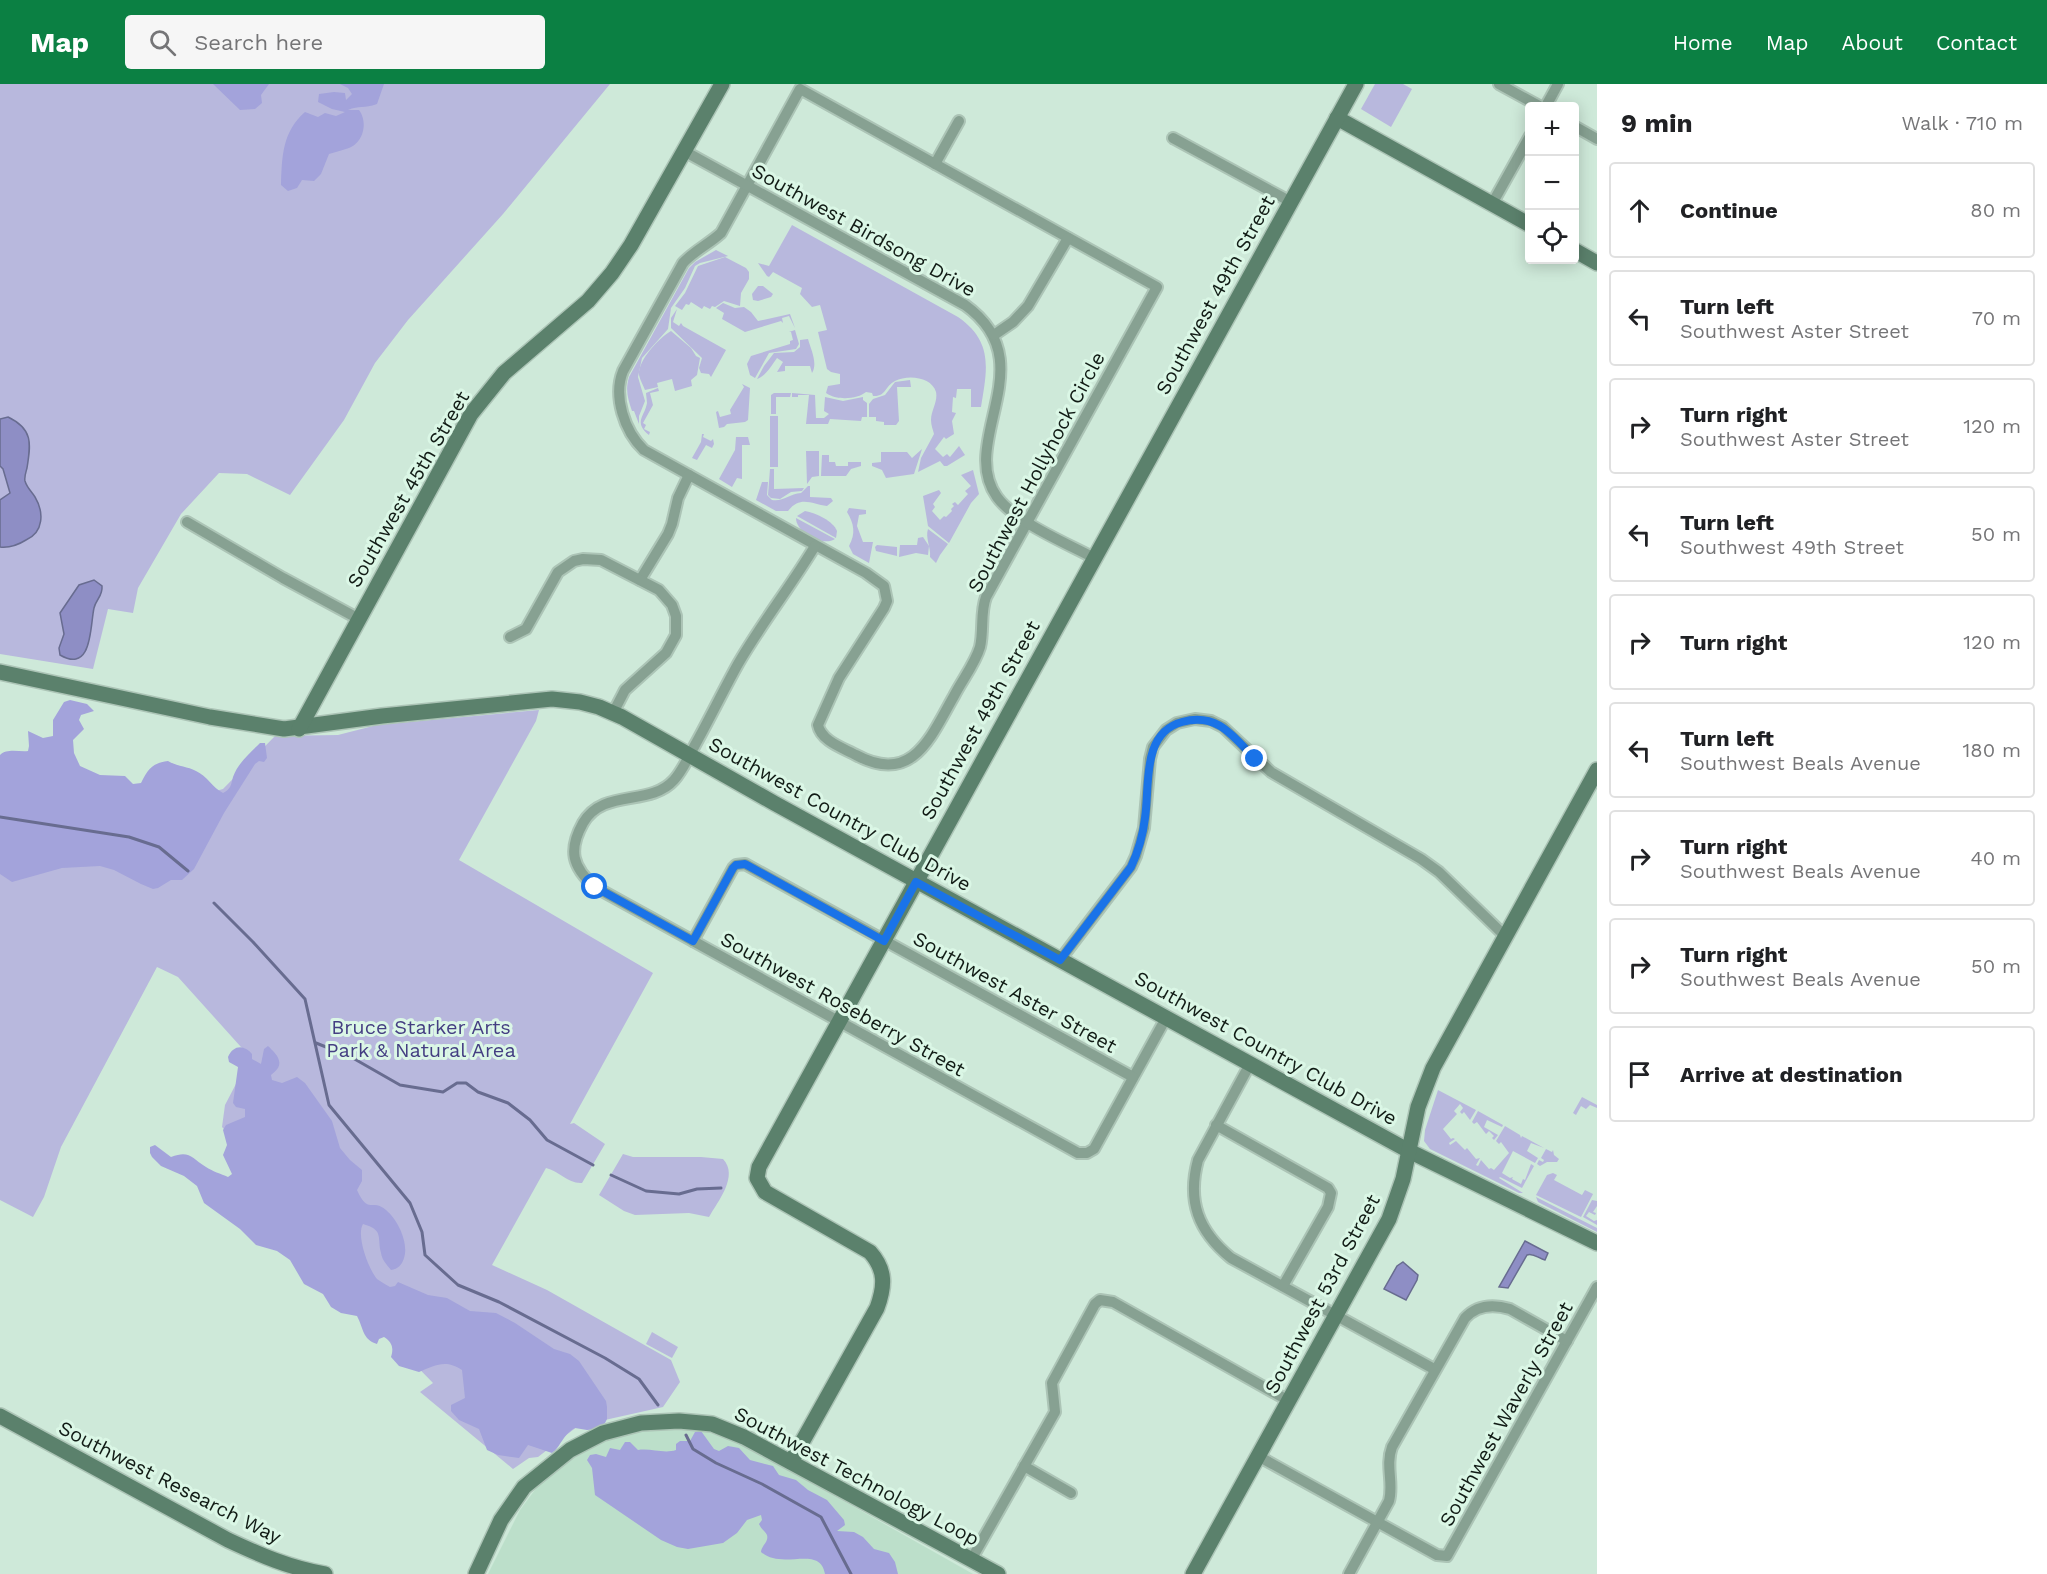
<!DOCTYPE html>
<html lang="en">
<head>
<meta charset="utf-8">
<style>
  :root { --surface:#fff; --page:#f6f6f6; --text:#202124; --muted:#757577; --line:#e0e0e0; --accent:#0b8043 }
  body { margin:0; font-family:"Work Sans",sans-serif; background:var(--page); color:var(--text) }
  .controls { position:absolute; right:18px; top:18px; display:grid; overflow:hidden; border-radius:6px; box-shadow:0 3px 15px #0003 }
  .controls button { width:54px; height:54px; display:grid; place-items:center; padding:0; border:0; border-bottom:2px solid var(--line); background:var(--surface); color:var(--text); font:30px sans-serif }
  .stop { position:absolute; width:18px; height:18px; margin:-14px; border:4px solid #1a73e8; border-radius:50%; background:#fff }
  .stop.end { background:#1a73e8; border-color:#fff; box-shadow:0 2px 6px #0008 }
  .list { margin:0; padding:0; list-style:none }
  h2 { display:flex; justify-content:space-between; align-items:center; height:78px; margin:0; padding:0 24px; font-size:26px }
  h2 small { font-size:20px; font-weight:400; color:var(--muted) }
  .list li { display:grid; grid-template-columns:39px 1fr auto; gap:18px; align-items:center; box-sizing:border-box; height:96px; margin:0 12px 12px; padding:0 12px; border:2px solid var(--line); border-radius:6px }
  .list b { display:block; font-size:22px; white-space:nowrap }
  .list p { margin:0; font-size:20px; white-space:nowrap; color:var(--muted) }
  .list em { font-size:20px; font-style:normal; color:var(--muted) }
  .icon { flex:none; width:33px; height:33px; fill:none; stroke:currentColor; stroke-width:2; stroke-linecap:round; stroke-linejoin:round }
  .map { position:relative; flex:none; width:1597px; height:1490px; overflow:hidden }
  header { display:flex; align-items:center; gap:36px; box-sizing:border-box; height:84px; padding:0 30px; background:var(--accent); color:#fff }
  header strong { font-size:28px }
  nav { display:flex; gap:33px; margin-inline-start:auto; font-size:21px }
  .search { width:420px; height:54px; background:var(--page); display:flex; align-items:center; gap:15px; box-sizing:border-box; padding:0 21px; border-radius:6px; color:var(--muted); font-size:22px }
  main { display:flex }
  aside { flex:1; background:var(--surface) }
  .map>svg:first-child { display:block }
  .built { fill:#bcdfca }
  .green { fill:#b8b8dd }
  .forest { fill:#a3a3db }
  .water { fill:#8e8ec5; stroke:#686c90; stroke-width:1.5 }
  .lines { fill:none; stroke-linecap:round; stroke-linejoin:round }
  .stream { stroke:#686c90; stroke-width:3 }
  .street-casing { stroke:#acc4b6; stroke-width:14 }
  .secondary-casing { stroke:#acc4b6; stroke-width:18 }
  .street { stroke:#87a192; stroke-width:10 }
  .secondary { stroke:#5b816c; stroke-width:15 }
  .route { stroke:#1a73e8; stroke-width:8 }
  .labels { text-anchor:middle; dominant-baseline:central; stroke-width:6; stroke-linejoin:round; paint-order:stroke }
  .street-label { font-size:20px; fill:#111b15; stroke:#dbf7e6 }
  .park-label { font-size:20px; fill:#443e82; stroke:#dbf7e6 }
</style>
</head>
<body>
<header>
<strong>Map</strong>
<div class="search"><svg class="icon" aria-label="search" viewBox="0 0 24 24"><circle cx="10" cy="10" r="6"/><path d="M15 15l6 6"/></svg>Search here</div>
<nav><a>Home</a><a>Map</a><a>About</a><a>Contact</a></nav>
</header>
<main>
<div class="map">
<svg width="1597" height="1490" viewBox="0 0 1597 1490">
  <rect width="100%" height="100%" fill="#cee9d9"/>
  <polygon class="built" points="669,1343 698,1345 741,1359 973,1490 488,1490 520,1426 540,1399 560,1383 596,1360 632,1348"/>
  <g class="green">
    <polygon points="0,0 610,0 503,130 408,236 375,279 344,336 290,411 247,390 219,389 181,430 138,504 133,529 108,525 93,585 0,570"/>
    <polygon points="1375,0 1403,0 1412,5 1391,43 1361,25"/>
    <path d="M792,141L958,233C994,258 987,286 981,323H971V305H957L956,314L953,313L952,328L956,329L952,337L954,350L946,355L944,353L935,365L943,373L947,370L950,373L959,362L965,371L947,382H944L940,377L918,388L921,374L934,350C933,346 931,341 931,336C931,326 938,318 936,308C932,293 908,290 895,297C885,302 886,313 873,312L872,309L866,308C858,315 837,317 826,309L828,302L840,300V290L831,288L827,285L818,248L827,246L820,221L812,223L800,210L802,204L773,188L769,193L767,192L758,179L769,182Z"/>
    <path d="M716,166L728,172L700,179L695,182L685,204L671,224L668,245L642,274L638,293L645,317L639,332V340L634,327H632C628,315 625,306 629,293L689,184L695,178Z"/>
    <polygon points="725,173 746,184 749,188 749,195 741,209 740,222 724,217 715,223 712,222 710,225 704,222 702,225 691,218 689,221 686,220 682,226 675,222 685,209 698,182"/>
    <polygon points="758,202 763,202 773,210 771,213 758,217 753,216 752,210"/>
    <polygon points="723,219 735,224 744,223 751,228 758,237 790,230 795,244 789,232 782,234 783,239 781,237 745,248 722,235 724,229 716,224"/>
    <polygon points="677,225 673,238 679,242 681,239 683,242 726,266 711,293 709,290 701,289 699,284 702,274 671,244 671,234"/>
    <polygon points="795,246 799,260 796,265 769,269 755,294 750,291 747,280 751,272 790,260 790,257 793,256 791,248 789,248"/>
    <path d="M671,247L691,264L696,272L700,274L697,291L691,296L692,302L675,307L672,295L657,299L658,303L645,306C643,301 640,296 639,291C638,276 659,254 671,247Z"/>
    <path d="M808,255C811,266 818,279 812,289L810,282H785V287L777,288L783,278L777,274C772,281 766,292 757,295L764,282L774,269L794,268L800,263V256Z"/>
    <polygon points="910,296 911,303 897,303 899,337 896,341 884,341 884,338 876,337 876,333 869,333 869,320 873,315 885,311 895,298"/>
    <polygon points="742,300 750,304 748,336 745,338 727,340 724,343 719,344 716,328 718,327 720,333 731,330 730,326 744,303"/>
    <path d="M658,304L659,307L650,309L653,321L643,339L646,341L644,345L650,348L649,351C633,338 645,332 647,319C647,317 646,310 646,309Z"/>
    <polygon points="774,309 791,309 790,313 776,313 776,330 771,330 771,311"/>
    <polygon points="792,309 815,311 816,334 824,334 829,330 824,327 825,313 843,317 863,313 863,316 867,319 867,333 862,333 861,337 830,335 828,340 806,340 809,311 798,311 798,313 792,313"/>
    <rect x="770" y="332" width="8" height="51"/>
    <polygon points="702,350 704,350 703,353 711,357 713,355 714,360 712,364 706,361 697,376 692,374 701,358"/>
    <polygon points="736,353 748,353 750,361 742,361 742,395 737,394 732,403 719,395 735,366"/>
    <polygon points="922,365 914,390 886,394 882,386 872,382 872,379 881,378 881,368 907,368 912,374"/>
    <polygon points="806,367 819,367 819,392 812,393 807,400"/>
    <polygon points="822,371 829,371 829,378 835,378 836,382 848,382 848,378 861,378 861,382 851,385 846,392 821,392"/>
    <polygon points="770,385 774,385 774,405 804,404 802,407 791,408 780,415 771,414 768,411"/>
    <polygon points="973,386 979,410 971,419 949,459 928,442 923,412 939,406 941,409 933,420 935,423 932,427 940,436 944,432 946,433 952,427 951,425 954,422 952,420 955,418 958,421 968,410 965,407 971,402 961,391"/>
    <path d="M762,398H768L767,411L772,416C783,418 789,410 801,409L808,402H810V413L831,414L833,417L827,422C812,420 800,411 788,427H776L756,416Z"/>
    <path d="M849,424L866,426V430L859,431L857,442L863,458H873L869,479L853,470L849,462C856,449 854,440 847,428Z"/>
    <path d="M805,427C816,429 833,437 837,447L836,454L797,432Z"/>
    <path d="M796,434L835,455C823,463 796,449 796,434Z"/>
    <path d="M928,445L948,460L940,471L936,479L930,473C931,464 925,453 928,445Z"/>
    <polygon points="923,453 929,462 928,471 916,469 899,473 900,461 917,461 918,454"/>
    <polygon points="877,461 897,463 897,472 876,467 875,463"/>
    <path d="M539,626L536,637L459,776L653,889L570,1040L574,1039L605,1060L582,1099C568,1100 559,1087 546,1084L492,1181L547,1206L671,1276L680,1298L663,1323L578,1342L538,1373L529,1374L513,1385L420,1308L433,1299L397,1262L242,1087L237,1058L222,1043L225,1021L250,973L178,893L157,883L61,1063L44,1113L33,1133L0,1116V723L118,734L223,705L275,652L338,651L377,641Z"/>
    <polygon points="1438,1006 1476,1026 1470,1036 1464,1028 1462,1030 1460,1028 1463,1024 1460,1020 1454,1027 1457,1030 1443,1045 1451,1055 1453,1054 1455,1055 1449,1059 1450,1061 1456,1057 1465,1066 1467,1064 1476,1075 1480,1074 1476,1081 1478,1082 1481,1076 1489,1085 1491,1084 1494,1086 1509,1069 1501,1058 1499,1060 1496,1057 1505,1042 1520,1051 1521,1054 1522,1052 1544,1064 1531,1059 1527,1067 1538,1074 1535,1079 1513,1067 1502,1089 1510,1094 1513,1093 1512,1095 1521,1100 1523,1095 1525,1096 1531,1080 1534,1082 1522,1104 1500,1093 1499,1094 1523,1109 1519,1109 1430,1065 1424,1057 1425,1046"/>
    <polygon points="1582,1013 1597,1021 1597,1024 1590,1021 1586,1025 1581,1022 1576,1031 1573,1029"/>
    <polygon points="1478,1027 1503,1041 1502,1043 1487,1036 1484,1043 1498,1051 1494,1056 1492,1054 1494,1052 1489,1047 1486,1050 1477,1038 1474,1040 1472,1038"/>
    <polygon points="1546,1065 1552,1068 1553,1066 1554,1071 1559,1075 1557,1078 1547,1078 1540,1082 1537,1080 1539,1076 1543,1078 1544,1076 1541,1074"/>
    <path d="M623,1070L633,1073H701L723,1075C739,1092 718,1117 709,1133L689,1129L635,1131L624,1127L599,1111Z"/>
    <polygon points="1553,1089 1557,1091 1554,1096 1582,1111 1585,1106 1593,1110 1581,1133 1536,1111 1547,1091"/>
    <polygon points="1536,1113 1597,1144 1597,1148 1538,1118"/>
    <polygon points="1592,1116 1597,1117 1597,1122 1593,1128 1596,1129 1595,1131 1589,1128 1586,1132 1594,1137 1597,1136 1597,1141 1583,1133"/>
    <polygon points="652,1248 678,1263 672,1274 646,1260"/>
  </g>
  <g class="forest">
    <polygon points="213,0 269,0 261,11 262,19 255,25 240,26"/>
    <path d="M340,0H384L377,20C364,25 359,21 348,26H359C368,38 364,58 349,64C343,66 336,68 329,70L321,90L314,97L302,96L297,104L288,107L281,101C282,73 282,48 305,28L318,33L325,29L336,32L345,28L332,25L318,18L319,10L334,8L345,9L346,16L352,10L348,4Z"/>
    <path d="M70,616L87,620L94,627L81,631L79,636L84,645L73,656L74,669L80,682L100,691L125,692L133,700L141,699C148,685 152,679 168,677C178,683 187,682 196,687C207,692 213,704 223,709C231,705 231,701 233,693C238,679 250,669 260,659H265L267,674L264,678L259,677L255,680L224,729L194,785L182,796H171L158,804L153,805L141,800L114,786L100,782L62,784L12,798L0,790V671C7,664 19,668 28,667L29,662L28,647L43,654L53,652V636L64,618Z"/>
    <path d="M268,962C273,967 283,975 278,984C276,987 273,989 271,991L272,996L282,999L297,993L305,999L332,1037L340,1064L350,1076L362,1086V1097L357,1106C368,1131 372,1114 386,1126C398,1136 409,1159 404,1174C402,1181 398,1185 391,1186C387,1181 382,1176 381,1169C377,1153 384,1146 363,1140C356,1151 368,1184 377,1195C381,1198 385,1200 390,1203L395,1202L398,1198L428,1211L447,1214L470,1227L496,1229L515,1239L554,1265L570,1270L579,1277L606,1317L607,1323V1335L605,1339L597,1345L587,1346L575,1344C562,1351 561,1363 552,1369L528,1361L519,1374L498,1371L487,1366L479,1345L459,1336L451,1327V1321L465,1314L462,1286C446,1275 435,1281 419,1288L399,1282L391,1273C394,1264 392,1258 384,1253L379,1255L377,1260C362,1255 364,1245 357,1232L341,1229L331,1223L323,1210L304,1200L290,1176L277,1167L256,1161L240,1145L204,1119L197,1102L184,1092L161,1082L152,1073L150,1069V1063L155,1061L171,1073C190,1066 191,1074 206,1083C212,1087 221,1090 228,1093L232,1090L223,1071L227,1061L223,1046L226,1041L245,1033V1025L236,1023L233,1019L238,983L229,978L228,973C233,961 244,960 252,970V975L261,980L264,965Z"/>
    <path d="M701,1347L714,1365L719,1367L728,1362L739,1364L750,1376L773,1382L779,1391L796,1396L808,1406L827,1416L844,1436L845,1441L837,1447L854,1448L863,1453L874,1465L889,1469L895,1478L898,1490H825C820,1460 782,1487 761,1468C761,1462 769,1458 767,1451C765,1447 761,1445 759,1440L762,1436L761,1431L747,1436L737,1449L723,1459L688,1465L677,1463L661,1456L595,1411L592,1384L587,1376L590,1371L596,1370L606,1373L610,1364L620,1366L625,1358H630L638,1366C651,1364 664,1370 676,1366V1360L680,1357H690L695,1348Z"/>
  </g>
  <g class="water">
    <path d="M8,333C33,345 31,359 27,384C26,388 24,393 25,397C27,404 32,408 35,413C44,428 44,448 26,456C18,461 9,464 0,463V416L10,409L3,385L0,382V335Z"/>
    <path d="M94,496L102,502C103,512 96,515 94,524C90,541 93,590 60,571L59,564L64,550L60,529L79,501Z"/>
    <path d="M1525,1157L1548,1169L1545,1176C1539,1175 1533,1168 1527,1171L1508,1204L1499,1203Z"/>
    <polygon points="1403,1178 1418,1191 1417,1196 1406,1216 1384,1205 1397,1182"/>
  </g>
  <g class="lines">
    <g class="stream">
      <polyline points="0,733 129,753 159,763 188,787"/>
      <polyline points="214,819 253,858 305,915 329,1021 410,1119 422,1148 425,1171 458,1201 499,1218 605,1274 639,1295 658,1321"/>
      <polyline points="316,959 351,973 400,1001 443,1008 457,999 466,999 478,1008 508,1019 530,1036 547,1056 593,1081"/>
      <polyline points="611,1091 646,1107 679,1110 697,1105 721,1104"/>
      <polyline points="686,1351 693,1365 716,1379 762,1400 821,1433 851,1490"/>
    </g>
    <g class="street-casing">
      <g id="street">
        <polyline points="1499,0 1539,22"/>
        <path d="M800,5L1157,203L986,513C980,529 984,546 980,563C975,580 962,596 954,612C931,652 913,702 856,671C843,664 821,657 818,641L839,594L884,524L887,517L884,502L866,489L644,366C624,347 613,312 623,287L683,179C694,167 709,160 721,149Z"/>
        <polyline points="1546,22 1558,0"/>
        <polyline points="1574,42 1597,55"/>
        <polyline points="1173,54 1291,118"/>
        <path d="M684,67L965,221C1046,279 957,357 997,413C1015,438 1066,459 1094,474"/>
        <polyline points="935,80 959,37"/>
        <polyline points="1492,120 1530,52"/>
        <polyline points="994,251 1013,238 1028,222 1068,154"/>
        <polyline points="187,438 283,494 359,535"/>
        <path d="M815,462C791,502 761,540 738,580C723,607 710,634 695,661C689,672 683,686 674,696C650,723 603,704 583,739C568,766 572,783 595,803L1078,1069H1087L1094,1065L1166,934"/>
        <polyline points="640,496 668,450 672,440 678,414 689,391"/>
        <polyline points="510,553 526,545 558,488 574,477 583,475 601,476 659,506 672,521 676,532 676,551 666,569 625,606 613,629"/>
        <polyline points="693,857 733,784 736,781 745,780 1133,993"/>
        <polyline points="1060,876 1131,783 1136,772 1144,744 1150,675 1153,663 1166,646 1177,639 1195,635 1211,637 1223,643 1271,688 1421,775 1439,788 1505,852"/>
        <path d="M1250,980L1198,1076C1187,1117 1198,1147 1231,1174L1434,1285"/>
        <polyline points="1216,1041 1328,1104 1331,1109 1328,1123 1283,1202"/>
        <polyline points="1258,1372 1437,1471 1447,1472 1597,1203"/>
        <polyline points="1024,1382 1071,1409"/>
        <polyline points="971,1476 1055,1328 1052,1299 1095,1220 1100,1216 1113,1218 1289,1317"/>
        <path d="M1349,1490L1389,1417C1394,1399 1385,1382 1392,1363L1465,1234C1477,1221 1493,1220 1510,1225L1567,1257"/>
      </g>
    </g>
    <g class="secondary-casing">
      <g id="secondary">
        <polyline points="1337,34 1530,141"/>
        <polyline points="1574,166 1597,179"/>
        <polyline points="0,588 210,633 284,645 382,632 552,615 580,618 599,623 622,633 774,719 1409,1067 1597,1159"/>
        <polyline points="299,645 471,330 504,289 588,217 612,189 631,161 722,0"/>
        <path d="M0,1332L228,1456C260,1471 290,1484 325,1490"/>
        <path d="M791,1378L877,1224C885,1202 886,1186 870,1168L765,1108L757,1094L759,1083L1356,0"/>
        <polyline points="476,1490 501,1436 524,1403 570,1366 603,1349 641,1339 679,1337 712,1340 744,1353 998,1490"/>
        <polyline points="1193,1490 1389,1135 1403,1095 1418,1023 1433,984 1597,686"/>
      </g>
    </g>
    <use href="#street" class="street"/>
    <use href="#secondary" class="secondary"/>
  </g>
  <g class="lines">
    <path class="route" d="M595,803L693,857L733,784L736,781L745,780L884,857L916,798L1060,876L1131,783C1138,768 1143,751 1145,734C1150,702 1141,649 1182,638C1217,628 1233,652 1255,675"/>
  </g>
  <g class="labels">
    <g class="street-label">
      <text transform="translate(864 146) rotate(29)">Southwest Birdsong Drive</text>
      <text transform="translate(1215 211) rotate(-61)">Southwest 49th Street</text>
      <text transform="translate(1036 388) rotate(-62)">Southwest Hollyhock Circle</text>
      <text transform="translate(408 405) rotate(-60)">Southwest 45th Street</text>
      <text transform="translate(980 636) rotate(-61)">Southwest 49th Street</text>
      <text transform="translate(840 730) rotate(29)">Southwest Country Club Drive</text>
      <text transform="translate(1015 908) rotate(29)">Southwest Aster Street</text>
      <text transform="translate(843 920) rotate(29)">Southwest Roseberry Street</text>
      <text transform="translate(1266 964) rotate(29)">Southwest Country Club Drive</text>
      <text transform="translate(1322 1210) rotate(-62)">Southwest 53rd Street</text>
      <text transform="translate(1506 1330) rotate(-61)">Southwest Waverly Street</text>
      <text transform="translate(857 1392) rotate(28)">Southwest Technology Loop</text>
      <text transform="translate(170 1398) rotate(27)">Southwest Research Way</text>
    </g>
    <g class="park-label">
      <text x="421" y="943">Bruce Starker Arts<tspan x="421" dy="23">Park &amp; Natural Area</tspan></text>
    </g>
  </g>
</svg>
<div class="controls">
<button>+</button>
<button>−</button>
<button><svg class="icon" aria-label="locate" viewBox="0 0 24 24"><circle cx="12" cy="12" r="6"/><path d="M12 2v4M12 18v4M2 12h4M18 12h4"/></svg></button>
</div>
<div class="stop" style="left:595px;top:803px"></div>
<div class="stop end" style="left:1255px;top:675px"></div>
</div>
<aside>
<h2>9 min<small>Walk · 710 m</small></h2>
<ul class="list">
<li><svg class="icon" aria-label="ahead" viewBox="0 0 24 24"><path d="M12 20V5M6 11l6-6 6 6"/></svg><div><b>Continue</b></div><em>80 m</em></li>
<li><svg class="icon" aria-label="left" viewBox="0 0 24 24"><path d="M17 20v-9H6M10 6l-5 5 5 5"/></svg><div><b>Turn left</b><p>Southwest Aster Street</p></div><em>70 m</em></li>
<li><svg class="icon" aria-label="right" viewBox="0 0 24 24"><path d="M7 20v-9h11M14 6l5 5-5 5"/></svg><div><b>Turn right</b><p>Southwest Aster Street</p></div><em>120 m</em></li>
<li><svg class="icon" aria-label="left" viewBox="0 0 24 24"><path d="M17 20v-9H6M10 6l-5 5 5 5"/></svg><div><b>Turn left</b><p>Southwest 49th Street</p></div><em>50 m</em></li>
<li><svg class="icon" aria-label="right" viewBox="0 0 24 24"><path d="M7 20v-9h11M14 6l5 5-5 5"/></svg><div><b>Turn right</b></div><em>120 m</em></li>
<li><svg class="icon" aria-label="left" viewBox="0 0 24 24"><path d="M17 20v-9H6M10 6l-5 5 5 5"/></svg><div><b>Turn left</b><p>Southwest Beals Avenue</p></div><em>180 m</em></li>
<li><svg class="icon" aria-label="right" viewBox="0 0 24 24"><path d="M7 20v-9h11M14 6l5 5-5 5"/></svg><div><b>Turn right</b><p>Southwest Beals Avenue</p></div><em>40 m</em></li>
<li><svg class="icon" aria-label="right" viewBox="0 0 24 24"><path d="M7 20v-9h11M14 6l5 5-5 5"/></svg><div><b>Turn right</b><p>Southwest Beals Avenue</p></div><em>50 m</em></li>
<li><svg class="icon" aria-label="arrive" viewBox="0 0 24 24"><path d="M6 21V4h12l-3 4 3 4H6"/></svg><div><b>Arrive at destination</b></div></li>
</ul>
</aside>
</main>
</body>
</html>
